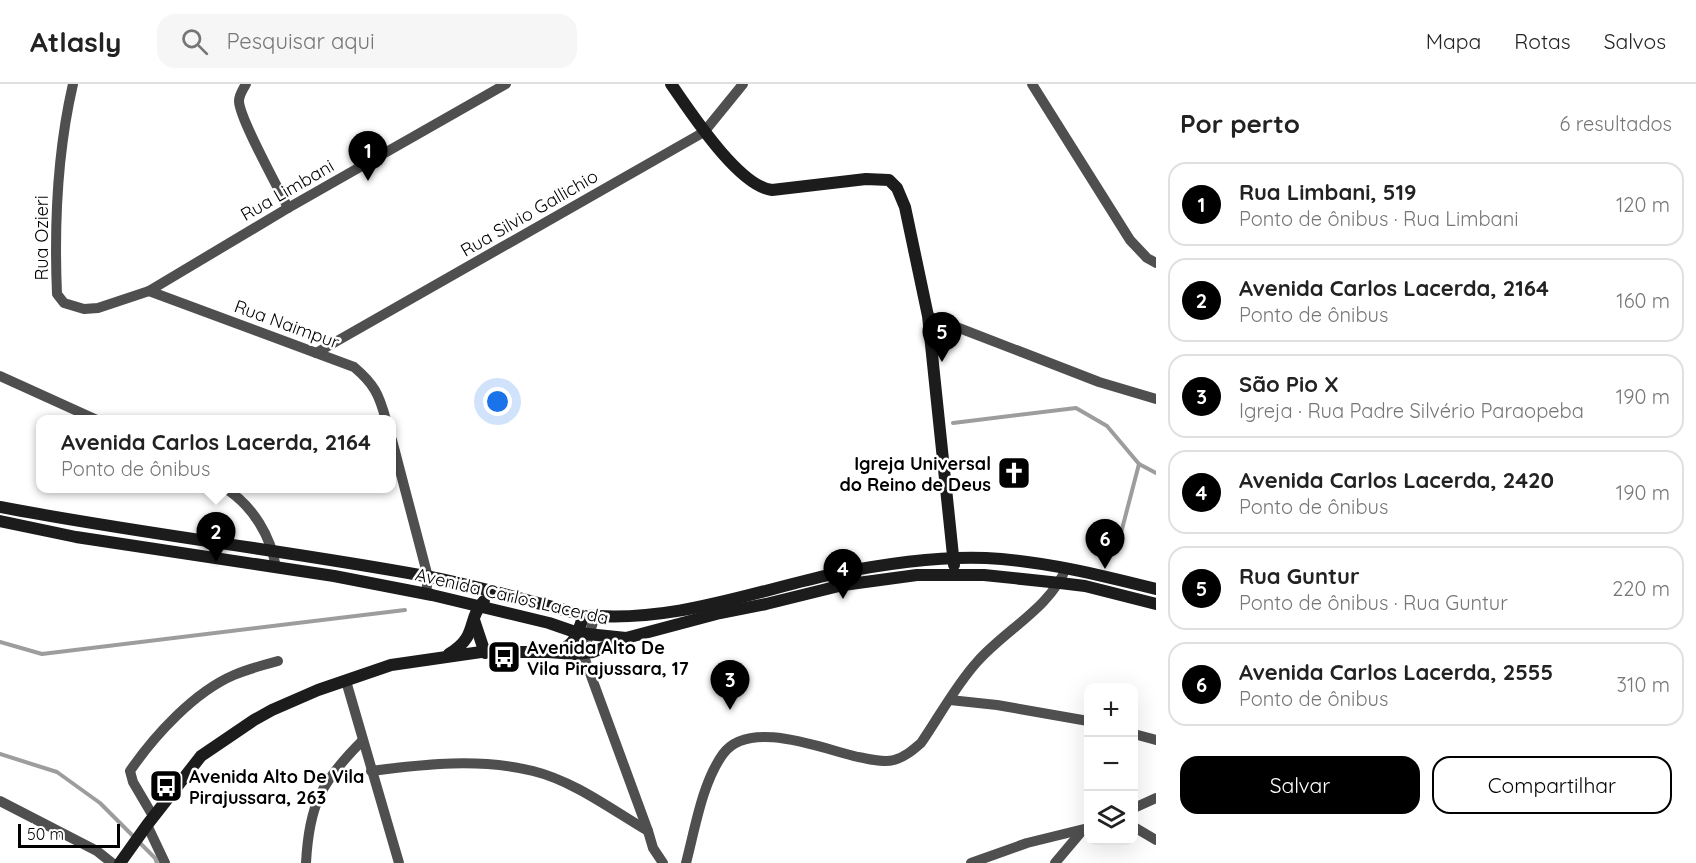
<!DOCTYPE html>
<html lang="pt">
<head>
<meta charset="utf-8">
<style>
  :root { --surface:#fff; --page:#f6f6f6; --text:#222; --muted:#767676; --line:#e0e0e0; --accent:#000 }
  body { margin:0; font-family:Quicksand,sans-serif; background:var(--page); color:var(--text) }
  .controls { position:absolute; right:18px; bottom:18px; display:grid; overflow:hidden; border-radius:12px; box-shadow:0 6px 24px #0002 }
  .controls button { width:54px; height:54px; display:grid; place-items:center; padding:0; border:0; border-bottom:2px solid var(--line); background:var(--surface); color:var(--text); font:30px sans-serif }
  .scale { position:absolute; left:18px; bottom:15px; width:102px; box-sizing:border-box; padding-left:6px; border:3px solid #000; border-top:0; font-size:16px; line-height:21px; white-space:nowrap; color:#000; -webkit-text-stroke:4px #fff; paint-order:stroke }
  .you { position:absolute; left:498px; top:318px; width:21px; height:21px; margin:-15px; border:4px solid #fff; border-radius:50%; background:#1a73e8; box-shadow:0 0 0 9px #1a73e833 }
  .badge { display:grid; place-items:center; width:39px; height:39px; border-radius:50%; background:var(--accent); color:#fff; font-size:20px; font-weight:700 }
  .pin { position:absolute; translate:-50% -50px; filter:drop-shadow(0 2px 3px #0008) }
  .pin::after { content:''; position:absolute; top:32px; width:21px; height:18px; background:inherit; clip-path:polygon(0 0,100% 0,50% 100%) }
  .popup { position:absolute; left:36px; top:331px; width:360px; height:78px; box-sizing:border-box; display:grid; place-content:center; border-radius:12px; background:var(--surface); filter:drop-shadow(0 2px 4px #0005); font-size:20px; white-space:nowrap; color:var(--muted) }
  .popup b { font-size:22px; color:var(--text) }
  .popup::after { content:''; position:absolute; left:50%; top:100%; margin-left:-12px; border:12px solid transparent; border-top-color:var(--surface) }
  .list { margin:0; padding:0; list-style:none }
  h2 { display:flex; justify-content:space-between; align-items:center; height:78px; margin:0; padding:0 24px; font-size:26px }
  h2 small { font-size:20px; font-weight:400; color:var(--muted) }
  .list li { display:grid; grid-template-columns:39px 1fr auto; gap:18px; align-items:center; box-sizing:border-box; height:84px; margin:0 12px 12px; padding:0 12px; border:2px solid var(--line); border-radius:18px }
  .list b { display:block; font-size:22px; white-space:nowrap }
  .list p { margin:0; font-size:20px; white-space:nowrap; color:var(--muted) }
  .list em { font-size:20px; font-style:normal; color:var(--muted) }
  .actions { display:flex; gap:12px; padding:18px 24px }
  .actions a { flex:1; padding:14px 0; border:2px solid var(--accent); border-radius:18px; text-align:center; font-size:21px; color:var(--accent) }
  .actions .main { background:var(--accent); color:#fff }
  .icon { flex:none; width:33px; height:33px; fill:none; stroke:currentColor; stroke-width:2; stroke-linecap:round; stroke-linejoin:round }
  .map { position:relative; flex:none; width:1156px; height:779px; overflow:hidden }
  header { display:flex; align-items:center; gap:36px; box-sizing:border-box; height:84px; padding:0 30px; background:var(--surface); border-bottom:2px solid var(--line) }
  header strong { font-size:28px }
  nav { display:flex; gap:33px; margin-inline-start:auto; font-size:21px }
  .search { width:420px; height:54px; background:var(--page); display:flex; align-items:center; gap:15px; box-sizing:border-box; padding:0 21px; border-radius:18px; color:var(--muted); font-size:22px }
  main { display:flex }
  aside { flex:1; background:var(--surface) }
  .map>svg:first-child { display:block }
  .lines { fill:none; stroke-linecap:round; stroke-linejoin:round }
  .stream { stroke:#9d9d9d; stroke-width:4 }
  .minor { stroke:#4f4f4f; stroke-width:10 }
  .secondary { stroke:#1c1c1c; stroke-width:12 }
  .labels { text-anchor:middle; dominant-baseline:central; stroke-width:5; stroke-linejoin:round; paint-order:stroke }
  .street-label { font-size:18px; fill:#000; stroke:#fff }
  .poi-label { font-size:18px; font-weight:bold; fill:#000; stroke:#fff; text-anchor:start }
</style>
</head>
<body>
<header>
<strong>Atlasly</strong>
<div class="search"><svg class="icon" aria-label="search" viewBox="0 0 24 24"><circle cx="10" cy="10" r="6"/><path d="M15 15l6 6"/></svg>Pesquisar aqui</div>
<nav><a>Mapa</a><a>Rotas</a><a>Salvos</a></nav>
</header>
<main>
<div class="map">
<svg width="1156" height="779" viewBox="0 0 1156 779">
  <rect width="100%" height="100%" fill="#fff"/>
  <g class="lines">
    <g class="stream">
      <polyline points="953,339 1076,324 1107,342 1139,380 1116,468"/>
      <polyline points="1139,380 1156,389"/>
      <polyline points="0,558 42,570 405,526"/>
      <polyline points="0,670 57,688 100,719 155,774 157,779"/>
    </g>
    <g class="minor">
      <path d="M73,0C57,69 54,139 57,210L64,219L84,225L98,224L149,207L288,124L506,0"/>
      <path d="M246,0C243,5 239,11 239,17C239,34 279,105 288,124"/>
      <polyline points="1032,0 1130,156 1147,174 1156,179"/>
      <path d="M149,207L354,283C374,300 379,310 386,336"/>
      <polyline points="928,232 1099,298 1156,315"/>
      <polyline points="316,269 704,48 743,0"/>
      <polyline points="0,292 97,336"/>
      <polyline points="392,356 428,493 426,510"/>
      <path d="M225,404C253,422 271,452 276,484"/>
      <polyline points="595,532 583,570 648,747 653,764 663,779"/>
      <polyline points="346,597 399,779"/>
      <polyline points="950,616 997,621 1088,637"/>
      <polyline points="1134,650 1156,656"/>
      <path d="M371,687C425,680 480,674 533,687C574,697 612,726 648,747"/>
      <polyline points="0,717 97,767 112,779"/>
      <polyline points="1134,724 1156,714"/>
      <path d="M153,732L133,698L130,687C154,652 194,608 234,591C248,585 263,581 278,577"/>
      <polyline points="147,741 165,779"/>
      <polyline points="1134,743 1156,756"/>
      <path d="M306,779C309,721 321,698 362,657"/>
      <path d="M686,779C695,745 702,699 723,670C749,634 823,665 858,673C870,675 883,679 894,676C905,673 913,666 921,659C939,633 956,601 977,578C1005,546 1050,524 1066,484"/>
      <polyline points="971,779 1027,759 1088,744"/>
      <polyline points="1055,779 1082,747"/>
    </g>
    <g class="secondary">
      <path d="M671,0C690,27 738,102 772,106L866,95L889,96L897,104L905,123L928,232L954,481"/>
      <path d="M0,423C141,450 284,466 425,492C479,502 531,518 584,531C669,540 752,508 833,490C883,480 936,472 986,474C1044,477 1100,491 1156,505"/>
      <polyline points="0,437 76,453 334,492 432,511 549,539 578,549 626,554 720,529 766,520 843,501 917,491 984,491 1060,499 1085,502 1156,520"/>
      <polyline points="474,536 485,569"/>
      <path d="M555,567C576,563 577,549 584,531"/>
      <path d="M449,570C479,552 466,536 484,517"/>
      <polyline points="120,779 147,741 201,672 254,636 272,626 318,606 391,581 481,568 548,568 575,570 593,568 624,555"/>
    </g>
  </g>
  <defs>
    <g id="church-square" transform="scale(1.725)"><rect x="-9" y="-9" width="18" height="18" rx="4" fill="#000" stroke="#fff"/><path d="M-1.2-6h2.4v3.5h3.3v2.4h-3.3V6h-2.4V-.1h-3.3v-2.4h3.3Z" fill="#fff"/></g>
    <g id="bus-square" transform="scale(1.725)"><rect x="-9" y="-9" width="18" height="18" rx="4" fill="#000" stroke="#fff"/><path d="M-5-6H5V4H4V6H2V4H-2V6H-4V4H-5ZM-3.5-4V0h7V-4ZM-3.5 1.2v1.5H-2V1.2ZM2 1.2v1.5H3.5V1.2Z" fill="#fff"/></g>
  </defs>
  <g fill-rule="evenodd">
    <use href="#church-square" x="1014" y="389"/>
    <use href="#bus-square" x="504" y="573"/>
    <use href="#bus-square" x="166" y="702"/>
  </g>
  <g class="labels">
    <g class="street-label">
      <text transform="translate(287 106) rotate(-30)">Rua Limbani</text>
      <text transform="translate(529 129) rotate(-30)">Rua Silvio Gallichio</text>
      <text transform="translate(41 154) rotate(-90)">Rua Ozieri</text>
      <text transform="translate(287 240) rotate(20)">Rua Naimpur</text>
      <text transform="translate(512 512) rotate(13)">Avenida Carlos Lacerda</text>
    </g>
    <g class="poi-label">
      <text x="991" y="379" text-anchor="end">Igreja Universal<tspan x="991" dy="21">do Reino de Deus</tspan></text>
      <text x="527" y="563">Avenida Alto De<tspan x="527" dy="21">Vila Pirajussara, 17</tspan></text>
      <text x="189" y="692">Avenida Alto De Vila<tspan x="189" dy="21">Pirajussara, 263</tspan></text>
    </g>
  </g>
</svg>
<div class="controls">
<button>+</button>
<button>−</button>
<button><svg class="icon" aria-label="layers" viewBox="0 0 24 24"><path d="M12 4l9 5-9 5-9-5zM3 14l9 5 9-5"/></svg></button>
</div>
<div class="scale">50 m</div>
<div class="you"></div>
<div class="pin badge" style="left:368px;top:97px">1</div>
<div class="pin badge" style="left:216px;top:478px">2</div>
<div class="popup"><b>Avenida Carlos Lacerda, 2164</b>Ponto de ônibus</div>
<div class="pin badge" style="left:730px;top:626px">3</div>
<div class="pin badge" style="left:843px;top:515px">4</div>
<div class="pin badge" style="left:942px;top:278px">5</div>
<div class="pin badge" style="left:1105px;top:485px">6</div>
</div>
<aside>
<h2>Por perto<small>6 resultados</small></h2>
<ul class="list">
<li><span class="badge">1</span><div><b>Rua Limbani, 519</b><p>Ponto de ônibus · Rua Limbani</p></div><em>120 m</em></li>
<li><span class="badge">2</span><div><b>Avenida Carlos Lacerda, 2164</b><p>Ponto de ônibus</p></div><em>160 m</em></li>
<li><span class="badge">3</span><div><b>São Pio X</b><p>Igreja · Rua Padre Silvério Paraopeba</p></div><em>190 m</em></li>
<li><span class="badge">4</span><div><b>Avenida Carlos Lacerda, 2420</b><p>Ponto de ônibus</p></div><em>190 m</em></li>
<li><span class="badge">5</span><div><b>Rua Guntur</b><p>Ponto de ônibus · Rua Guntur</p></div><em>220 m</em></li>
<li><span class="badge">6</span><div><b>Avenida Carlos Lacerda, 2555</b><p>Ponto de ônibus</p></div><em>310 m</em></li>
</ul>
<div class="actions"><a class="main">Salvar</a><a>Compartilhar</a></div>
</aside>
</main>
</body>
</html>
